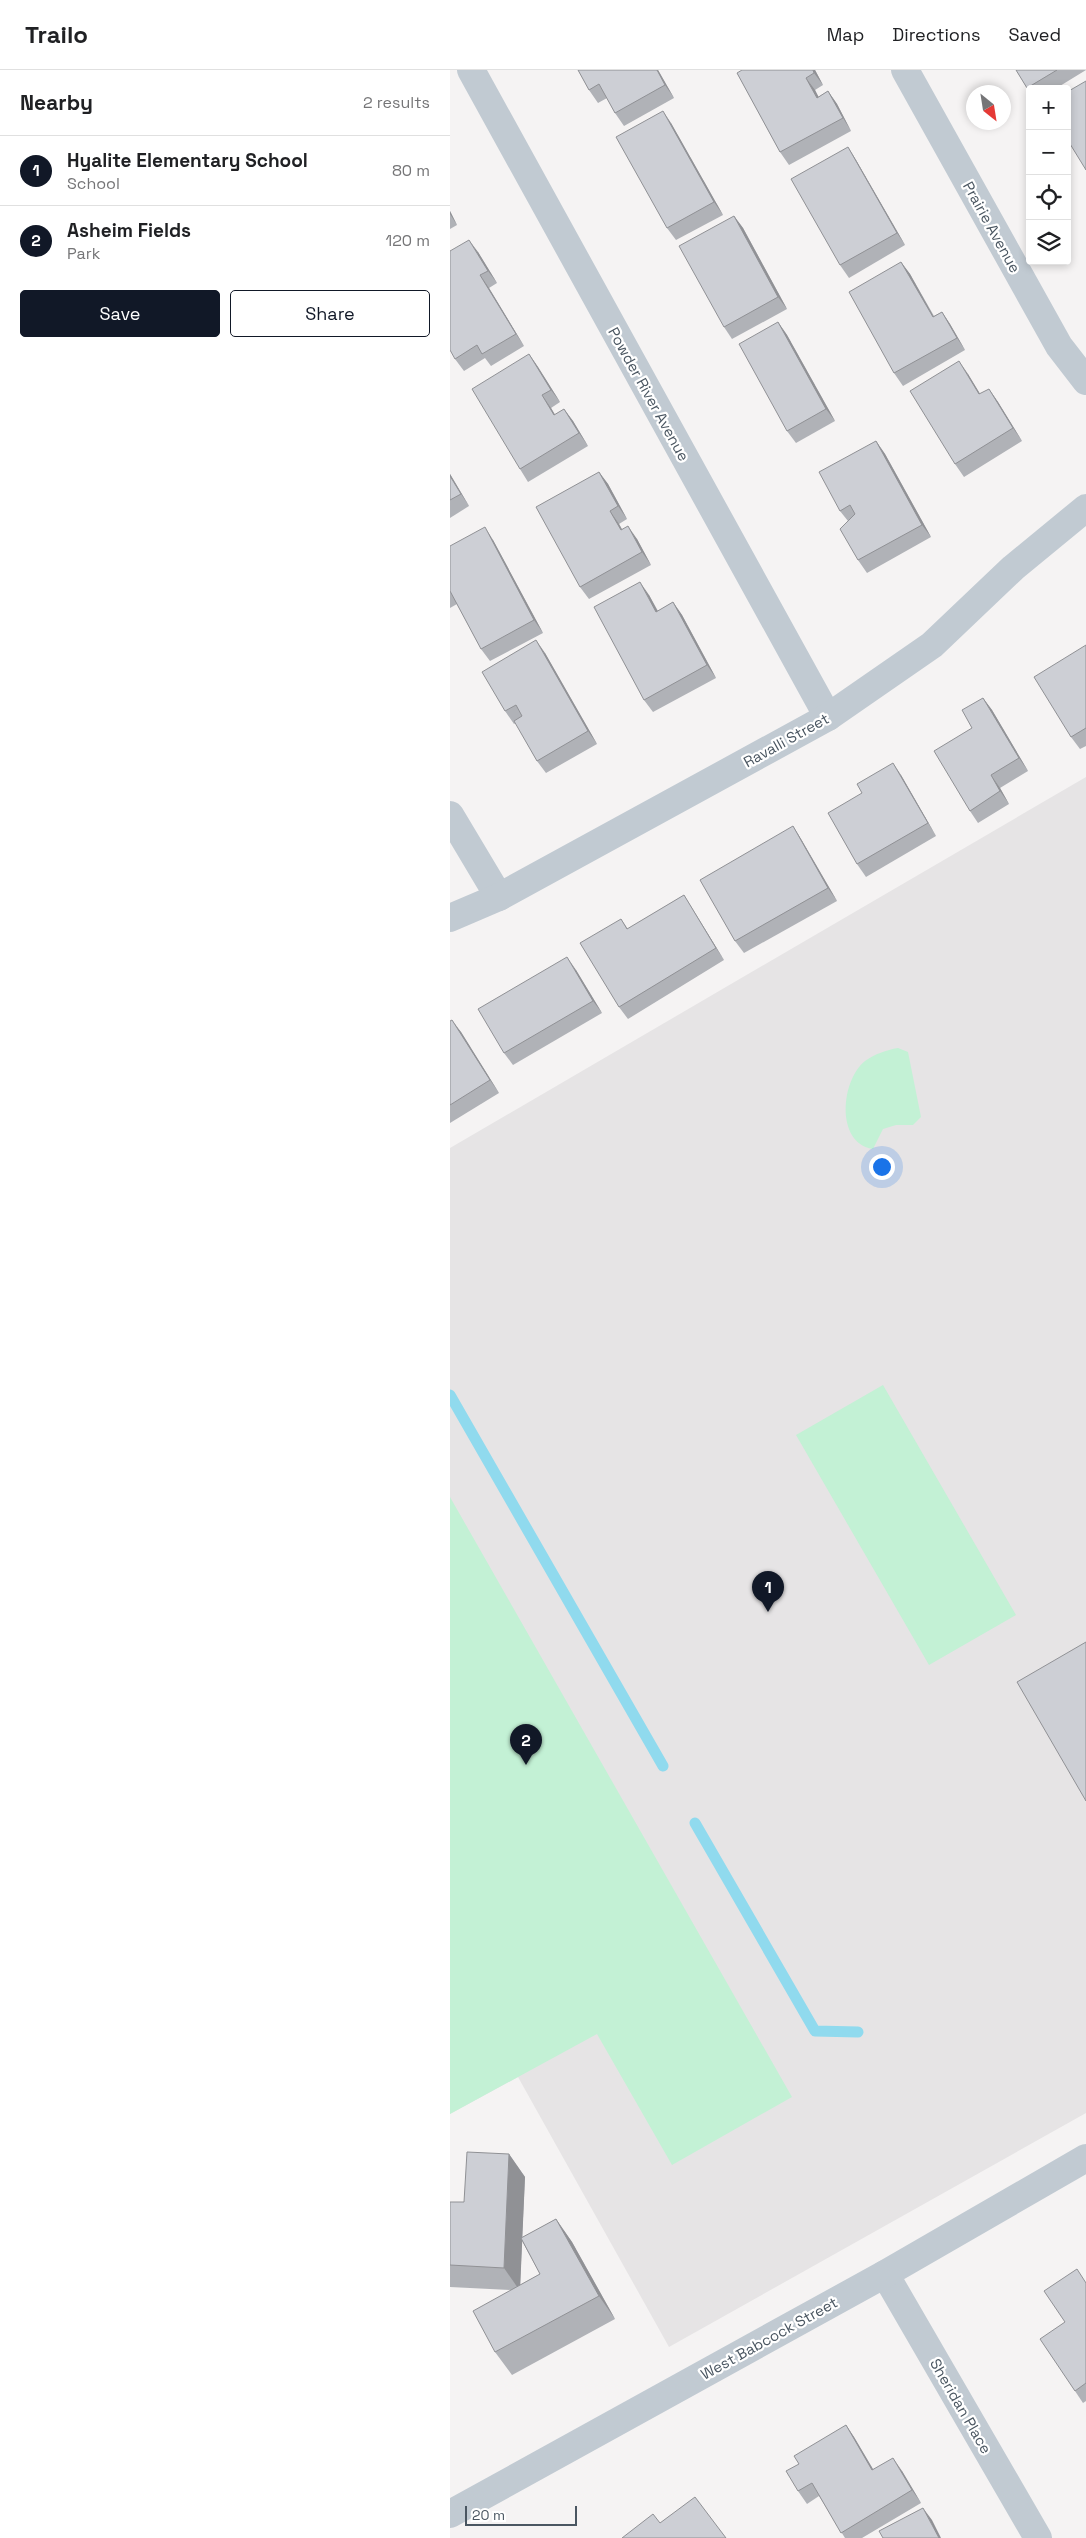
<!DOCTYPE html>
<html lang="en">
<head>
<meta charset="utf-8">
<style>
  :root { --surface:#fff; --page:#f2f2f2; --text:#202124; --muted:#757577; --line:#e0e0e0; --accent:#111827 }
  body { margin:0; font-family:"Space Grotesk",sans-serif; background:var(--page); color:var(--text) }
  .controls { position:absolute; right:15px; top:15px; display:grid; overflow:hidden; border-radius:5px; box-shadow:0 2px 8px #0003 }
  .controls button { width:45px; height:45px; display:grid; place-items:center; padding:0; border:0; border-bottom:1px solid var(--line); background:var(--surface); color:var(--text); font:25px sans-serif }
  .compass { position:absolute; left:516px; top:15px; width:45px; height:45px; border-radius:50%; background:var(--surface); box-shadow:0 2px 8px #0003; rotate:150deg }
  .scale { position:absolute; left:15px; bottom:12px; width:112px; box-sizing:border-box; padding-left:5px; border:2px solid #4a5661; border-top:0; font-size:14px; line-height:18px; white-space:nowrap; color:#4a5661; -webkit-text-stroke:4px #fff; paint-order:stroke }
  .you { position:absolute; left:431px; top:1096px; width:18px; height:18px; margin:-12px; border:4px solid #fff; border-radius:50%; background:#1a73e8; box-shadow:0 0 0 8px #1a73e833 }
  .badge { display:grid; place-items:center; width:32px; height:32px; border-radius:50%; background:var(--accent); color:#fff; font-size:16px; font-weight:700 }
  .pin { position:absolute; translate:-50% -41px; filter:drop-shadow(0 1px 2px #0008) }
  .pin::after { content:''; position:absolute; top:26px; width:18px; height:15px; background:inherit; clip-path:polygon(0 0,100% 0,50% 100%) }
  .list { margin:0; padding:0; list-style:none }
  h2 { display:flex; justify-content:space-between; align-items:center; height:65px; margin:0; padding:0 20px; font-size:21px }
  h2 small { font-size:16px; font-weight:400; color:var(--muted) }
  .list li { display:grid; grid-template-columns:32px 1fr auto; gap:15px; align-items:center; box-sizing:border-box; height:70px; padding:0 20px; border-top:1px solid var(--line) }
  .list b { display:block; font-size:19px; white-space:nowrap }
  .list p { margin:0; font-size:16px; white-space:nowrap; color:var(--muted) }
  .list em { font-size:16px; font-style:normal; color:var(--muted) }
  .actions { display:flex; gap:10px; padding:15px 20px }
  .actions a { flex:1; padding:11px 0; border:1px solid var(--accent); border-radius:5px; text-align:center; font-size:18px; color:var(--accent) }
  .actions .main { background:var(--accent); color:#fff }
  .icon { flex:none; width:28px; height:28px; fill:none; stroke:currentColor; stroke-width:2; stroke-linecap:round; stroke-linejoin:round }
  .map { position:relative; flex:none; width:636px; height:2468px; overflow:hidden }
  header { display:flex; align-items:center; gap:30px; box-sizing:border-box; height:70px; padding:0 25px; background:var(--surface); border-bottom:1px solid var(--line) }
  header strong { font-size:24px }
  nav { display:flex; gap:28px; margin-inline-start:auto; font-size:18px }
  main { display:flex }
  aside { flex:1; background:var(--surface) }
  .map>svg:first-child { display:block }
  .education { fill:#e6e4e5 }
  .green { fill:#c3f1d5 }
  .lines { fill:none; stroke-linecap:round; stroke-linejoin:round }
  .stream { stroke:#90daee; stroke-width:11 }
  .minor { stroke:#c1cad2; stroke-width:28 }
  .wall { fill:#b0b2b7; fill-rule:evenodd }
  .shaded-wall { fill:#909195 }
  .building { fill:#cdcfd5; stroke:#909195 }
  .labels { text-anchor:middle; dominant-baseline:central; stroke-width:4.5; stroke-linejoin:round; paint-order:stroke }
  .street-label { font-size:15px; fill:#4a5661; stroke:#fff }
</style>
</head>
<body>
<header>
<strong>Trailo</strong>
<nav><a>Map</a><a>Directions</a><a>Saved</a></nav>
</header>
<main>
<aside>
<h2>Nearby<small>2 results</small></h2>
<ul class="list">
<li><span class="badge">1</span><div><b>Hyalite Elementary School</b><p>School</p></div><em>80 m</em></li>
<li><span class="badge">2</span><div><b>Asheim Fields</b><p>Park</p></div><em>120 m</em></li>
</ul>
<div class="actions"><a class="main">Save</a><a>Share</a></div>
</aside>
<div class="map">
<svg width="636" height="2468" viewBox="0 0 636 2468">
  <rect width="100%" height="100%" fill="#f5f3f3"/>
  <polygon class="education" points="636,707 636,2043 219,2277 68,2007 0,2044 0,1078"/>
  <g class="green">
    <path d="M448,978L458,982L471,1047L463,1055H446L433,1059L423,1079C385,1073 391,1010 415,991C425,984 436,980 448,978Z"/>
    <polygon points="433,1315 566,1545 479,1595 346,1365"/>
    <polygon points="0,1427 342,2027 222,2095 147,1964 0,2044"/>
  </g>
  <g class="lines">
    <g class="stream">
      <polyline points="0,1325 213,1696"/>
      <polyline points="245,1753 365,1961 408,1962"/>
    </g>
    <g class="minor">
      <polyline points="21,0 378,647"/>
      <polyline points="455,0 609,276 636,311"/>
      <polyline points="0,745 49,827"/>
      <polyline points="0,848 49,827 378,647 482,575 563,498 636,438"/>
      <polyline points="435,2204 588,2468"/>
      <polyline points="0,2444 435,2204 636,2088"/>
    </g>
  </g>
  <g class="wall">
    <polygon points="128,0 208,0 224,28 174,56 165,43 157,28 148,33 139,20"/>
    <polygon points="365,0 373,15 365,20 368,27 378,21 387,34 401,61 339,95 330,82 287,3"/>
    <polygon points="566,0 636,0 605,19 580,19 580,23"/>
    <polygon points="221,53 273,145 226,170 217,158"/>
    <polygon points="398,77 406,90 455,175 399,208 390,195"/>
    <polygon points="0,141 7,155 0,159"/>
    <polygon points="284,146 293,158 337,239 282,269 274,257"/>
    <polygon points="28,182 47,213 39,218 74,276 41,296 35,288 14,301 5,289"/>
    <polygon points="451,192 460,204 484,246 492,242 500,254 515,280 453,316 444,303"/>
    <polygon points="328,252 337,265 385,351 346,373 337,361"/>
    <polygon points="79,284 88,297 110,332 101,338 105,345 114,339 123,351 138,376 78,412 70,399"/>
    <polygon points="518,304 530,324 539,319 548,332 572,371 514,407 505,394"/>
    <polygon points="426,371 435,384 481,467 417,503 408,490 398,451 390,441"/>
    <polygon points="149,402 158,414 177,449 169,454 172,459 187,469 201,495 139,529 130,517"/>
    <polygon points="0,404 19,436 0,448"/>
    <polygon points="43,470 93,563 40,591 31,579 7,534 0,538 0,476"/>
    <polygon points="199,525 208,541 223,532 232,545 266,608 203,642 194,630"/>
    <polygon points="636,575 636,676 630,679 621,667"/>
    <polygon points="95,583 147,674 96,703 87,691 66,653 64,654 55,641"/>
    <polygon points="533,628 542,640 578,701 550,718 559,734 528,753 520,741 522,658"/>
    <polygon points="451,705 486,766 416,807 407,794"/>
    <polygon points="343,756 351,769 387,831 294,883 285,871"/>
    <polygon points="234,825 274,890 178,949 169,937 171,849 178,859"/>
    <polygon points="126,900 152,943 63,995 54,983"/>
    <polygon points="0,951 11,962 49,1023 0,1053"/>
    <path d="M59,2084L75,2107L72,2168L106,2149L122,2172L165,2249L62,2305L45,2282L61,2220L0,2217V2132H14ZM72,2171L90,2204L70,2215Z"/>
    <polygon points="636,2212 636,2331 633,2333 625,2321 615,2252"/>
    <polygon points="396,2355 404,2367 423,2399 452,2401 471,2433 412,2468 395,2468 369,2426 357,2434 348,2421 349,2394"/>
  </g>
  <g class="shaded-wall">
    <polygon points="207,0 208,0 224,28 215,15"/>
    <polygon points="363,0 365,0 373,15 364,3"/>
    <polygon points="356,8 365,20 376,41 367,28"/>
    <polygon points="378,21 387,34 401,61 393,48"/>
    <polygon points="213,41 221,53 273,145 264,132"/>
    <polygon points="398,77 406,90 455,175 447,163"/>
    <polygon points="0,141 7,155 0,144"/>
    <polygon points="284,146 293,158 337,239 328,227"/>
    <polygon points="19,170 28,182 47,213 38,201"/>
    <polygon points="451,192 460,204 491,260 483,247"/>
    <polygon points="30,205 39,218 74,276 66,264"/>
    <polygon points="492,242 500,254 515,280 507,268"/>
    <polygon points="328,252 337,265 385,351 376,339"/>
    <polygon points="79,284 88,297 110,332 101,320"/>
    <polygon points="509,291 518,304 538,337 529,324"/>
    <polygon points="539,319 548,332 572,371 563,358"/>
    <polygon points="92,325 101,338 113,358 104,345"/>
    <polygon points="114,339 123,351 138,376 129,363"/>
    <polygon points="426,371 435,384 481,467 472,455"/>
    <polygon points="149,402 158,414 177,449 168,436"/>
    <polygon points="0,404 19,436 11,424 0,406"/>
    <polygon points="160,441 169,454 179,473 171,460"/>
    <polygon points="178,456 187,469 201,495 192,482"/>
    <polygon points="35,457 43,470 93,563 84,550"/>
    <polygon points="190,512 199,525 215,555 206,542"/>
    <polygon points="223,532 232,545 266,608 257,595"/>
    <polygon points="86,570 95,583 147,674 138,661"/>
    <polygon points="533,628 542,640 578,701 569,688"/>
    <polygon points="443,693 451,705 486,766 478,753"/>
    <polygon points="541,705 550,718 559,734 550,721"/>
    <polygon points="343,756 351,769 387,831 378,818"/>
    <polygon points="234,825 274,890 266,878"/>
    <polygon points="117,887 126,900 152,943 143,931"/>
    <polygon points="2,950 11,962 49,1023 40,1010"/>
    <polygon points="59,2084 75,2107 70,2221 54,2198"/>
    <polygon points="106,2149 122,2172 165,2249 149,2226"/>
    <polygon points="396,2355 404,2367 431,2413 422,2400"/>
    <polygon points="443,2388 452,2401 471,2433 462,2420"/>
    <polygon points="473,2438 482,2450 491,2468 489,2468"/>
  </g>
  <g class="building">
    <polygon points="128,0 207,0 215,15 165,43 149,14 139,20"/>
    <polygon points="292,0 363,0 364,3 356,8 367,28 378,21 393,48 330,82 287,3"/>
    <polygon points="566,0 607,0 577,18"/>
    <polygon points="636,11 636,100 617,69 617,22"/>
    <polygon points="213,41 264,132 217,158 166,67"/>
    <polygon points="398,77 447,163 390,195 341,109"/>
    <polygon points="284,146 328,227 274,257 229,176"/>
    <polygon points="19,170 38,201 30,205 66,264 32,284 27,275 5,289 0,280 0,181"/>
    <polygon points="451,192 483,247 492,242 507,268 444,303 399,222"/>
    <polygon points="328,252 376,339 337,361 289,274"/>
    <polygon points="79,284 101,320 92,325 104,345 114,339 129,363 70,399 22,319"/>
    <polygon points="509,291 529,324 539,319 563,358 505,394 460,321"/>
    <polygon points="426,371 472,455 408,490 390,459 405,444 400,435 390,441 369,402"/>
    <polygon points="149,402 168,436 160,441 171,460 178,456 192,482 130,517 86,437"/>
    <polygon points="0,406 11,424 0,430"/>
    <polygon points="35,457 84,550 31,579 0,521 0,476"/>
    <polygon points="190,512 206,542 223,532 257,595 194,630 144,537"/>
    <polygon points="86,570 138,661 87,691 64,651 72,646 66,635 55,641 32,602"/>
    <polygon points="636,575 636,658 621,667 584,607"/>
    <polygon points="533,628 569,688 541,705 550,721 520,741 484,681 522,658 512,640"/>
    <polygon points="443,693 478,753 407,794 378,743 412,723 407,714"/>
    <polygon points="343,756 378,818 285,871 250,810"/>
    <polygon points="234,825 266,878 169,937 130,873 171,849 177,859"/>
    <polygon points="117,887 143,931 54,983 28,939"/>
    <polygon points="2,950 40,1010 0,1035 0,951"/>
    <polygon points="636,1572 636,1731 567,1612"/>
    <polygon points="17,2082 59,2084 54,2198 0,2195 0,2132 14,2132"/>
    <polygon points="106,2149 149,2226 45,2282 23,2241 90,2204 71,2168"/>
    <polygon points="627,2199 636,2213 636,2313 625,2321 590,2269 615,2252 594,2221"/>
    <polygon points="396,2355 422,2400 443,2388 462,2420 391,2463 362,2413 348,2421 336,2401 349,2394 344,2386"/>
    <polygon points="245,2427 276,2468 172,2468 203,2444 210,2453"/>
    <polygon points="473,2438 489,2468 433,2468 429,2461"/>
  </g>
  <g class="labels">
    <g class="street-label">
      <text transform="translate(542 157) rotate(61)">Prairie Avenue</text>
      <text transform="translate(199 324) rotate(61)">Powder River Avenue</text>
      <text transform="translate(336 670) rotate(-29)">Ravalli Street</text>
      <text transform="translate(319 2268) rotate(-29)">West Babcock Street</text>
      <text transform="translate(511 2336) rotate(60)">Sheridan Place</text>
    </g>
  </g>
</svg>
<div class="controls">
<button>+</button>
<button>−</button>
<button><svg class="icon" aria-label="locate" viewBox="0 0 24 24"><circle cx="12" cy="12" r="6"/><path d="M12 2v4M12 18v4M2 12h4M18 12h4"/></svg></button>
<button><svg class="icon" aria-label="layers" viewBox="0 0 24 24"><path d="M12 4l9 5-9 5-9-5zM3 14l9 5 9-5"/></svg></button>
</div>
<svg class="compass" viewBox="-18 -18 36 36"><path d="M0-13l5 13h-10z" fill="#e53935"/><path d="M0 13l5-13h-10z" fill="#757577"/></svg>
<div class="scale">20 m</div>
<div class="you"></div>
<div class="pin badge" style="left:318px;top:1542px">1</div>
<div class="pin badge" style="left:76px;top:1695px">2</div>
</div>
</main>
</body>
</html>
